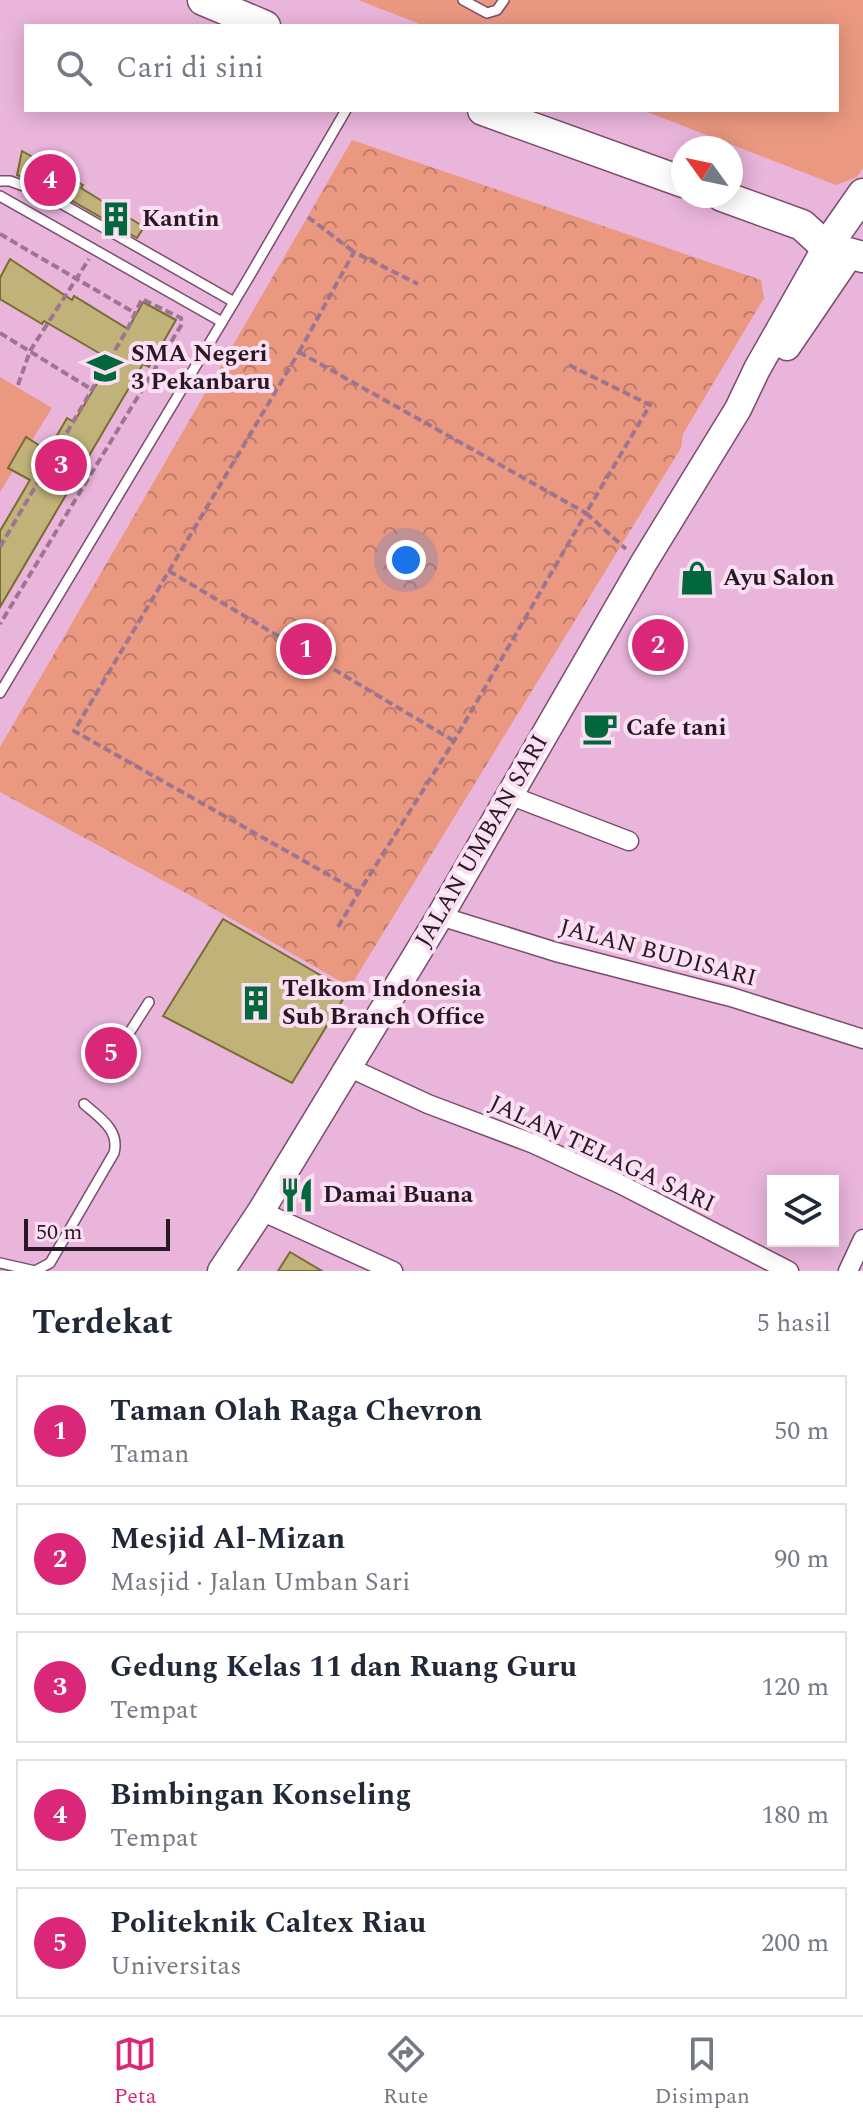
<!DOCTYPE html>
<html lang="id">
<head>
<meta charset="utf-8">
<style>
  :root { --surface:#fff; --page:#f2f2f3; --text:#1f2937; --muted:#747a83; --line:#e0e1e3; --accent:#db2777 }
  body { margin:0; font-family:Spectral,serif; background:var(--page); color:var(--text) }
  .controls { position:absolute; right:24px; bottom:24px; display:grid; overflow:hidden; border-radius:0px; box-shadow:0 4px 20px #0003 }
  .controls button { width:72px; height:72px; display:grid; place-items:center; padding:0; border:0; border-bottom:2px solid var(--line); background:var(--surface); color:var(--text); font:40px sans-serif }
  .compass { position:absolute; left:671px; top:136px; width:72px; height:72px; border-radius:50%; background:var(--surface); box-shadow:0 4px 20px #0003; rotate:303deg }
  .scale { position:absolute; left:24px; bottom:20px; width:146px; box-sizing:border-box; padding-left:8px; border:4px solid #2a1725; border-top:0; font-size:22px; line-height:28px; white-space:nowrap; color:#2a1725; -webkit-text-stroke:6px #fbdff2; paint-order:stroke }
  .you { position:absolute; left:406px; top:560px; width:28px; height:28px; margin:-20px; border:6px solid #fff; border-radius:50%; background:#1a73e8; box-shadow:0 0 0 12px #1a73e833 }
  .badge { display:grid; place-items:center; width:52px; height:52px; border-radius:50%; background:var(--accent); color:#fff; font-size:26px; font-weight:700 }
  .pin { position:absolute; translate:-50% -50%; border:4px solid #fff; box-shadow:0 2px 8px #0006 }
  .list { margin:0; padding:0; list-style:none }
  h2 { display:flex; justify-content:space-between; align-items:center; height:104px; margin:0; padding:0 32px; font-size:34px }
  h2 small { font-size:26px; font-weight:400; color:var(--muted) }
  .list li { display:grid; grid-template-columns:52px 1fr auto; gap:24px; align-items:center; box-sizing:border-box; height:112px; margin:0 16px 16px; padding:0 16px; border:2px solid var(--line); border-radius:0px }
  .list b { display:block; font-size:30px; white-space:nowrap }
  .list p { margin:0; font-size:26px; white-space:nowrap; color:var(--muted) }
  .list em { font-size:26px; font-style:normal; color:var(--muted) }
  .icon { flex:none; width:44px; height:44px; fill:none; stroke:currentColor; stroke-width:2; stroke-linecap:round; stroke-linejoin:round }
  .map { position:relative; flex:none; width:863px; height:1271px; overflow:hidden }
  .search { position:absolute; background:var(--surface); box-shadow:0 4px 20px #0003; left:24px; right:24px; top:24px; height:88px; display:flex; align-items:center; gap:20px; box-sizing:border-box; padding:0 28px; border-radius:0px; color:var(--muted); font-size:30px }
  .sheet { height:744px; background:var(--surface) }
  nav { display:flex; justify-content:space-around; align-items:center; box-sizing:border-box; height:112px; border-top:2px solid var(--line); background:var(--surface); font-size:22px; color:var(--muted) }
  nav a { display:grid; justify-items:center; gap:4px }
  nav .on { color:var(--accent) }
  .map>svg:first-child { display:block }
  .grass { fill:#eb9880 }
  .park { fill:url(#park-crowns) }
  .building { fill:#c0b279; stroke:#796c33; stroke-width:2 }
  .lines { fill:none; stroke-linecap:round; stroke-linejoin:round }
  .lane-casing { stroke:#7a4c6e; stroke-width:12 }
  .street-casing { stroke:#7a4c6e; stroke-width:21 }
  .secondary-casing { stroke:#7a4c6e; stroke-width:29 }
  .primary-casing { stroke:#7a4c6e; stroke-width:33 }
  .path { stroke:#9c7591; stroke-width:4; stroke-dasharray:8 4; stroke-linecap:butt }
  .lane { stroke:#fff; stroke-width:9 }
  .street { stroke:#fff; stroke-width:18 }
  .secondary { stroke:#fff; stroke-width:26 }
  .primary { stroke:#fff; stroke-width:30 }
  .labels { text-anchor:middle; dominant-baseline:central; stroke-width:8; stroke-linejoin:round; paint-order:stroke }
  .poi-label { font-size:24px; font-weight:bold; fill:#2a1725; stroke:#fbdff2; text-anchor:start }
  .street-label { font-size:24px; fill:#2a1725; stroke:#fbdff2 }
</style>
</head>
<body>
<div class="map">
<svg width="863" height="1271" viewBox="0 0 863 1271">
  <defs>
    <pattern id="park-crowns" width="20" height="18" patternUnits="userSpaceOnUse" patternTransform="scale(2)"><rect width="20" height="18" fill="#eb9880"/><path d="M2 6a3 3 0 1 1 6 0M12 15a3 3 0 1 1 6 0" fill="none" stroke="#bf7b69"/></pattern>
  </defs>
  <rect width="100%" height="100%" fill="#eab5db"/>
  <g class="grass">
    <polygon points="358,0 863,0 863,168 857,177 836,185 642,110 837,110 837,26 425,26"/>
    <polygon points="0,377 52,408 0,492"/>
  </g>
  <polygon class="park" points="352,140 761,280 764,298 683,434 681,448 350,987 197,899 0,792 0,747"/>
  <g class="building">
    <polygon points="22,151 83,185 81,188 144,227 137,238 46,186 17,175"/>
    <polygon points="10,259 72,300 74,296 128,329 143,302 176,320 149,367 143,364 0,607 0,531 30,480 8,468 26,437 48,451 67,418 74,422 111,360 44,321 42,324 0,299 0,278"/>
    <polygon points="223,919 348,991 292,1083 163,1016"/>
    <polygon points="290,1252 322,1271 278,1271"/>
  </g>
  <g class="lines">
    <g class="lane-casing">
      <g id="lane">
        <polyline points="463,0 487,13 497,10 504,0"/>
        <polyline points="0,181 10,181 43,193 234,302"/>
        <polyline points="0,196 222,322"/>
        <polyline points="0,693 249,277 346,110"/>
        <polyline points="110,1063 149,1002"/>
        <path d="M0,1263L35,1271L50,1263L114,1153C120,1130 100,1118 84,1104"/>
      </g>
    </g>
    <g class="street-casing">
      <g id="street">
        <polyline points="509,795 629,841"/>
        <polyline points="440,916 556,952 731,997 863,1039"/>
        <polyline points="348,1067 428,1104 534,1144 620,1184 789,1271"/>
        <polyline points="261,1211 393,1271"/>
        <polyline points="848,1271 863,1239"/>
      </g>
    </g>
    <g class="secondary-casing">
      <g id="secondary">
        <polyline points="787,347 851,253"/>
        <polyline points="221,1271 261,1211 440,916 643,564 738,409 757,369 826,247"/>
      </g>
    </g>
    <g class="primary-casing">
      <g id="primary">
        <polyline points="203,0 265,26"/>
        <polyline points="483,110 683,182"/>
        <polyline points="722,196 802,225 826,247 863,257"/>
        <polyline points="826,247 863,194"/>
      </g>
    </g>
    <g class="path">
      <polyline points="308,217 354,252"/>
      <polyline points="0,234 135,313"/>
      <polyline points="0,333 91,389"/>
      <polygon points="299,352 586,513 454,741 359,892 74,731"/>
      <polyline points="299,352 354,252 418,284"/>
      <polyline points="569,365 650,405 586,513 626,549"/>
      <polyline points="18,385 30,351 89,259"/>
      <polyline points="0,547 128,328 142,299 181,318 182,324 0,624"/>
      <polyline points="169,571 454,741"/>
      <polyline points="338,927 359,892"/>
    </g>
    <use href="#lane" class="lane"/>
    <use href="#street" class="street"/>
    <use href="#secondary" class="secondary"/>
    <use href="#primary" class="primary"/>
  </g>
  <defs>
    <g id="building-bare" transform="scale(2.76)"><path d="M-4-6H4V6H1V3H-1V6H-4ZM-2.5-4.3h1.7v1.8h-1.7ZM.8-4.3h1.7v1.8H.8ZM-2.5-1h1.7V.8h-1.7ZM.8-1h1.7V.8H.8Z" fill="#02673c" stroke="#fbdff2" stroke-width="2.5" paint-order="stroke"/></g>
    <g id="school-bare" transform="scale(2.76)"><path d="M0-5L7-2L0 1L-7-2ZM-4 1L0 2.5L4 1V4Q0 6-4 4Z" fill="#02673c" stroke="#fbdff2" stroke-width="2.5" paint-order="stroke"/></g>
    <g id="shop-bare" transform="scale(2.76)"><path d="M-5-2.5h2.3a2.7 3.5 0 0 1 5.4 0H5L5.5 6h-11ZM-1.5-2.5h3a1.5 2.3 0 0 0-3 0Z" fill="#02673c" stroke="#fbdff2" stroke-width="2.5" paint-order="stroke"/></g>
    <g id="cafe-bare" transform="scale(2.76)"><path d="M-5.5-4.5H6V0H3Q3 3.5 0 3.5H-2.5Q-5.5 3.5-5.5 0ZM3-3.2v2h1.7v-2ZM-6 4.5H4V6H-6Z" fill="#02673c" stroke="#fbdff2" stroke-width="2.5" paint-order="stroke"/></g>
    <g id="restaurant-bare" transform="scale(2.76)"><path d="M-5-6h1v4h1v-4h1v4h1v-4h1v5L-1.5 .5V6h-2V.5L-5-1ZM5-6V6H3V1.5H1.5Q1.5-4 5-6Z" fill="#02673c" stroke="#fbdff2" stroke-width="2.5" paint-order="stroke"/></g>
  </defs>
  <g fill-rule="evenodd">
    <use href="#building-bare" x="116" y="219"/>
    <use href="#school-bare" x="105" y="368"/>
    <use href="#shop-bare" x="697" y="578"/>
    <use href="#cafe-bare" x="600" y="728"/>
    <use href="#building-bare" x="256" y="1003"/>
    <use href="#restaurant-bare" x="297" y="1195"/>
  </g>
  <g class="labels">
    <g class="poi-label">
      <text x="142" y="219">Kantin</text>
      <text x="131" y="354">SMA Negeri<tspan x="131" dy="28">3 Pekanbaru</tspan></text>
      <text x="723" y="578">Ayu Salon</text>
      <text x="626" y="728">Cafe tani</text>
      <text x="282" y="989">Telkom Indonesia<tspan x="282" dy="28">Sub Branch Office</tspan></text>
      <text x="323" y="1195">Damai Buana</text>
    </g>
    <g class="street-label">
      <text transform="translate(482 841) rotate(-60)">JALAN UMBAN SARI</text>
      <text transform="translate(658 953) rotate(15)">JALAN BUDISARI</text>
      <text transform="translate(602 1154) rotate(25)">JALAN TELAGA SARI</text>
    </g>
  </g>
</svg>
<div class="controls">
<button><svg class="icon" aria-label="layers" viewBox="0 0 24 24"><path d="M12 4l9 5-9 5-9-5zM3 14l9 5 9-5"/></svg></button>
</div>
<svg class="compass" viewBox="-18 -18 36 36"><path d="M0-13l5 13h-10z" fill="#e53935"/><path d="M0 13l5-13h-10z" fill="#747a83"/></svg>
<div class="scale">50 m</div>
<div class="you"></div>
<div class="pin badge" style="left:306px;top:649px">1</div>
<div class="pin badge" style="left:658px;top:645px">2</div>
<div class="pin badge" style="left:61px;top:465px">3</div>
<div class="pin badge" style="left:50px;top:180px">4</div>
<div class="pin badge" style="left:111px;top:1053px">5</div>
<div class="search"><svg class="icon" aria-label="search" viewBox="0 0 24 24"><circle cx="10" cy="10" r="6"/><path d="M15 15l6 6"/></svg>Cari di sini</div>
</div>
<section class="sheet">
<h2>Terdekat<small>5 hasil</small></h2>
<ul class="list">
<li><span class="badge">1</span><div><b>Taman Olah Raga Chevron</b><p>Taman</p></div><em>50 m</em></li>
<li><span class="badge">2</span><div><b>Mesjid Al-Mizan</b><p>Masjid · Jalan Umban Sari</p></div><em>90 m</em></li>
<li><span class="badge">3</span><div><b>Gedung Kelas 11 dan Ruang Guru</b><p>Tempat</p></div><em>120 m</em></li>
<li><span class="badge">4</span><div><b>Bimbingan Konseling</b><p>Tempat</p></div><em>180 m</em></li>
<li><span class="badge">5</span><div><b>Politeknik Caltex Riau</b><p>Universitas</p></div><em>200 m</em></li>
</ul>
</section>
<nav>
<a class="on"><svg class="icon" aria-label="map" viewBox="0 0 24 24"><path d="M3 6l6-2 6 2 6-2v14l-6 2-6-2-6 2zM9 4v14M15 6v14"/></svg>Peta</a>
<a><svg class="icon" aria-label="directions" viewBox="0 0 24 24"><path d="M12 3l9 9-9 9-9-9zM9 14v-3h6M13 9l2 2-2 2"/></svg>Rute</a>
<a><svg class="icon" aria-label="saved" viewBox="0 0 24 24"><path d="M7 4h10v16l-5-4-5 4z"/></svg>Disimpan</a>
</nav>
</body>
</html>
